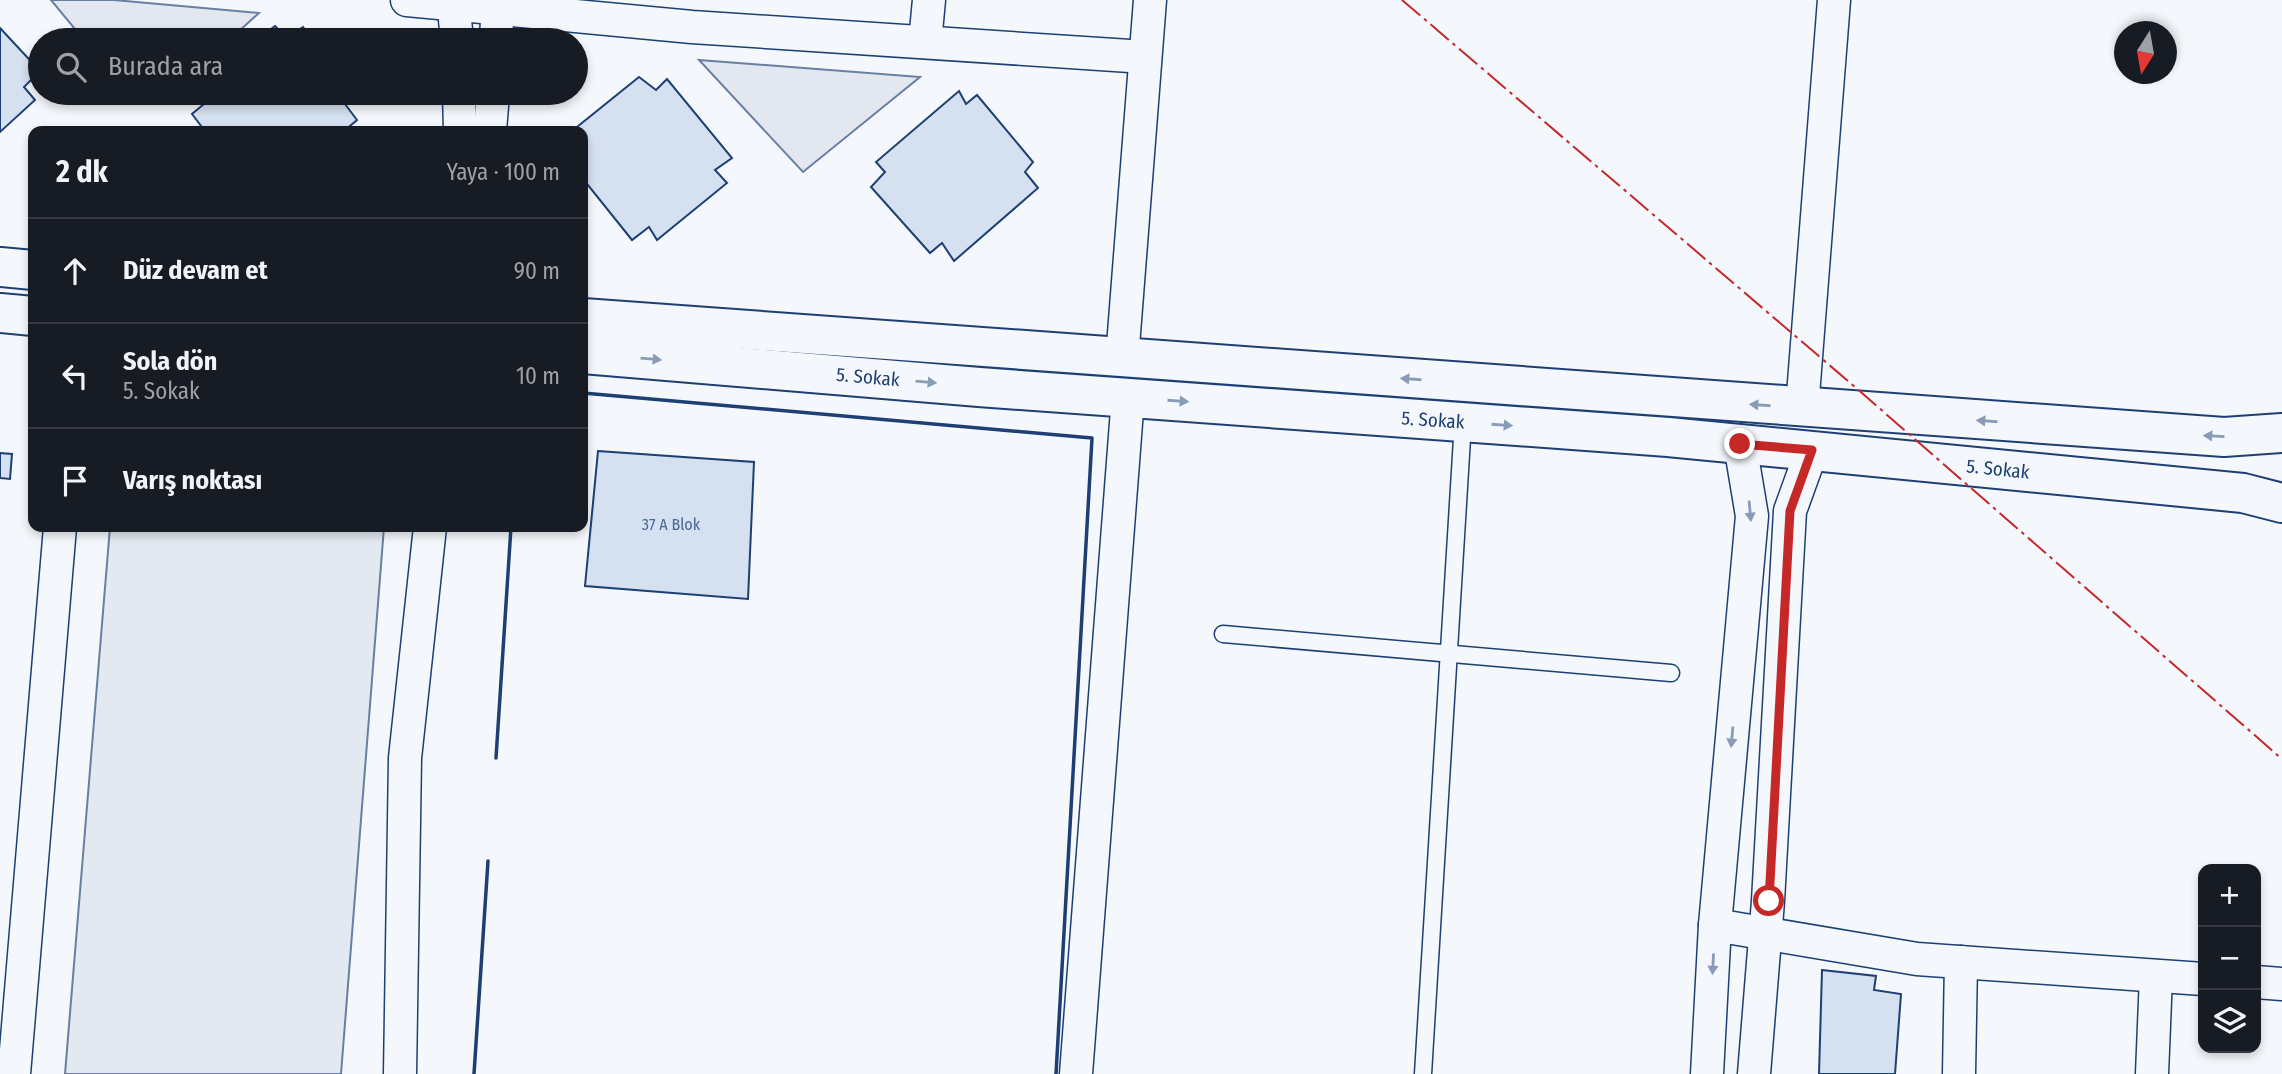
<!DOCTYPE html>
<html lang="tr">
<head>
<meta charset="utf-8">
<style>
  :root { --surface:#171b24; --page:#20242c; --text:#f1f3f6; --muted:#9ea1a6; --line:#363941 }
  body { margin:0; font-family:"Fira Sans Condensed",sans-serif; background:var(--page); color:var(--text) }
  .controls { position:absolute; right:21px; bottom:21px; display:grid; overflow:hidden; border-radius:14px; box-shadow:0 4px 10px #0003 }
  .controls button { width:63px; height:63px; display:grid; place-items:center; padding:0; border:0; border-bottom:2px solid var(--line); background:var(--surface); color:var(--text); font:35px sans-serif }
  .compass { position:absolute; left:2114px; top:21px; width:63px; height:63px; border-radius:50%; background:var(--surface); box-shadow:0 4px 10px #0003; rotate:191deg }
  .stop { position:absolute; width:21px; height:21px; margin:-16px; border:5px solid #c62828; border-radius:50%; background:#fff }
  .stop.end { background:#c62828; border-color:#fff; box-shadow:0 2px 7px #0008 }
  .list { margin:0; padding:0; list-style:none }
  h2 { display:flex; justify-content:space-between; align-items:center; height:91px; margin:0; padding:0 28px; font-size:30px }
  h2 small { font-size:23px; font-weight:400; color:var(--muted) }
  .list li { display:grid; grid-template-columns:46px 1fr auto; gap:21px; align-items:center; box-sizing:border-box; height:105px; padding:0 28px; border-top:2px solid var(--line) }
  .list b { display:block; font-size:26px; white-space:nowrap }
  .list p { margin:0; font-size:23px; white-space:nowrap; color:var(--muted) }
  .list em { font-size:23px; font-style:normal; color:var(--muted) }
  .icon { flex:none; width:38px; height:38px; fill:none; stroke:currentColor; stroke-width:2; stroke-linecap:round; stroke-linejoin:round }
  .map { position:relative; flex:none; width:2282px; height:1074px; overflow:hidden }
  .search { position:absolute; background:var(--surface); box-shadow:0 4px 10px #0003; left:28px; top:28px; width:560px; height:77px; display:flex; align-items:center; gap:18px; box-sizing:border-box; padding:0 24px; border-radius:38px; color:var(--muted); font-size:26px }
  .panel { position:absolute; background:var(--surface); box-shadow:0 4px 10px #0003; left:28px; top:126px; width:560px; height:406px; border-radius:14px }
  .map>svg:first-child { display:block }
  .green { fill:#e3e9f0; stroke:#687fa3; stroke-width:2 }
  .parking { fill:#e3e8f0; stroke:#687fa3; stroke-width:2 }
  .building { fill:#d5e0f0; stroke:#1d3f73; stroke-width:2 }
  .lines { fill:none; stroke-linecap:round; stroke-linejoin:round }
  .service-casing { stroke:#1d3f73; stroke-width:19 }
  .minor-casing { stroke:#1d3f73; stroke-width:35 }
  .tertiary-casing { stroke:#1d3f73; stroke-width:42 }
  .service { stroke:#f4f7fb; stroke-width:16 }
  .minor { stroke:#f4f7fb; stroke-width:32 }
  .tertiary { stroke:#f4f7fb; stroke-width:38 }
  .wall { stroke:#1d3f73; stroke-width:3.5 }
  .power { stroke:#c62828; stroke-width:2; stroke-dasharray:24 5 3.5 5; stroke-linecap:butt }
  .oneway { fill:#889bb7 }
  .route { stroke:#c62828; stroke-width:9 }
  .labels { text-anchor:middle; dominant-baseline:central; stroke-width:5; stroke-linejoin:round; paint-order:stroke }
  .number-label { font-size:16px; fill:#4b6792 }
  .street-label { font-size:19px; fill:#1d3f73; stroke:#f4f7fb }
</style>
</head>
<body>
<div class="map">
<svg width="2282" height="1074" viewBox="0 0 2282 1074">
  <rect width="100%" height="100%" fill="#f4f7fb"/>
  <polygon class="green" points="110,527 384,527 341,1074 65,1074"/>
  <g class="parking">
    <polygon points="51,0 114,0 259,13 229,40 84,40"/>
    <polygon points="699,60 920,77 803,172"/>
  </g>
  <g class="building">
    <polygon points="275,26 286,38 303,27 313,40 256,40"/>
    <polygon points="0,28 40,71 24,87 35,100 0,132"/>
    <polygon points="639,77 656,90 667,79 732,158 715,170 727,183 657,240 649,227 632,240 583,179 583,131 572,131"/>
    <polygon points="959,91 966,104 977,95 1033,162 1025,172 1038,188 954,261 942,243 930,253 871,187 885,172 876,162"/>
    <polygon points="194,93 354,93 356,95 345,104 357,120 344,131 205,131 192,114 204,104"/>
    <polygon points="598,451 754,462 748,599 585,586"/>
    <polygon points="0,453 12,454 10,479 0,478"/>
    <polygon points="1822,970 1876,976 1874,990 1901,994 1895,1074 1819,1074"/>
  </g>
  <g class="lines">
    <g class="service-casing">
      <g id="service">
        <polyline points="1223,634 1671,673"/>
        <polyline points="1423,1074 1463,422"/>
      </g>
    </g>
    <g class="minor-casing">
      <g id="minor">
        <polyline points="407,0 692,27 1145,57"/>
        <polyline points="453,0 457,40"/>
        <polyline points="496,40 498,0"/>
        <polyline points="925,42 929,0"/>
        <polyline points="459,93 460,131"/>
        <polyline points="490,131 493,93"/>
        <polyline points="1122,359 1150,0"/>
        <polyline points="1802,408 1834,0"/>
        <polyline points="1715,925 1917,959 2203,979"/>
        <polyline points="2256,982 2282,984"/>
        <polyline points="14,1074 60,527"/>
        <polyline points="400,1074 405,758 430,527"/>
        <polyline points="1076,1074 1128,397"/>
        <polyline points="1707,1074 1715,925 1752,516 1740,444"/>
        <polyline points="1754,1074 1768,901 1790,511 1812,450"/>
        <polyline points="1959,1074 1961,962"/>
        <polyline points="2152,1074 2156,976"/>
      </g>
    </g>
    <g class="tertiary-casing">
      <g id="tertiary">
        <polyline points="0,267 33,270"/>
        <polyline points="0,313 33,316"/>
        <polyline points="583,318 2224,437 2282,433"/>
        <polyline points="583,354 979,387 1668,437 2243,493 2282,503"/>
      </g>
    </g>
    <use href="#service" class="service"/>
    <use href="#minor" class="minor"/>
    <use href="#tertiary" class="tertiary"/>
    <g class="wall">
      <polyline points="583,393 1092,438 1056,1074"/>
      <polyline points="496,758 511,527"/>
      <polyline points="474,1074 488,861"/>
    </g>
    <polyline class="power" points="1402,0 1855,387 2282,759"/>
  </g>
  <defs><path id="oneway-solid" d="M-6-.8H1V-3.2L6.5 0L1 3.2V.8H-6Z" transform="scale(1.75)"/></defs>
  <g class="oneway">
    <use href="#oneway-solid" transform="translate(651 359) rotate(5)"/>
    <use href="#oneway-solid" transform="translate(1411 379) rotate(-176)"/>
    <use href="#oneway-solid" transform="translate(926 382) rotate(5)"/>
    <use href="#oneway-solid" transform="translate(1178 401) rotate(4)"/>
    <use href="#oneway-solid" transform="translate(1760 405) rotate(-176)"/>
    <use href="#oneway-solid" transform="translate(1987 421) rotate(-176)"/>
    <use href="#oneway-solid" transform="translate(1502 425) rotate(4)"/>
    <use href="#oneway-solid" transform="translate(2214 436) rotate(-177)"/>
    <use href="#oneway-solid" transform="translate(1750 511) rotate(85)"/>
    <use href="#oneway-solid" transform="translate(1732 737) rotate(95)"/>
    <use href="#oneway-solid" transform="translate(1713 964) rotate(93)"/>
  </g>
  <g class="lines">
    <polyline class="route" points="1740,444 1812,450 1790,511 1769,901"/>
  </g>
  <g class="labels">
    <g class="number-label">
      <text x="671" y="524">37 A Blok</text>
    </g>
    <g class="street-label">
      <text transform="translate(868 377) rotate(5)">5. Sokak</text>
      <text transform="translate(1433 420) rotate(4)">5. Sokak</text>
      <text transform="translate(1998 469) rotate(6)">5. Sokak</text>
    </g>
  </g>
</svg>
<div class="controls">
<button>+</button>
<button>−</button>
<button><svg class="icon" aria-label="layers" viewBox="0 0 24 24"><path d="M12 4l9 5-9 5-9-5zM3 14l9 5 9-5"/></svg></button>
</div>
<svg class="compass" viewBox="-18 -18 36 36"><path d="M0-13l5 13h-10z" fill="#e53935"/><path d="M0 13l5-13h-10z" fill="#9ea1a6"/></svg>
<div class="stop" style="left:1769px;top:901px"></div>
<div class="stop end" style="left:1740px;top:444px"></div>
<div class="search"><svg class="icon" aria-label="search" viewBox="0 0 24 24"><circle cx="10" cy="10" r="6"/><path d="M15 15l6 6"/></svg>Burada ara</div>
<section class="panel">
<h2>2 dk<small>Yaya · 100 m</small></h2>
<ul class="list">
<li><svg class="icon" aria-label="ahead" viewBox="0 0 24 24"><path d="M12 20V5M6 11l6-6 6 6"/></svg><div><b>Düz devam et</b></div><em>90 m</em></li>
<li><svg class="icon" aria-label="left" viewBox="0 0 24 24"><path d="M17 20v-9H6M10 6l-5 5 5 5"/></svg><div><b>Sola dön</b><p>5. Sokak</p></div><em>10 m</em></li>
<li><svg class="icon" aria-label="arrive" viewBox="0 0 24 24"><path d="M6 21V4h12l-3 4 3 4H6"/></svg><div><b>Varış noktası</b></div></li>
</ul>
</section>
</div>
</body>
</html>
